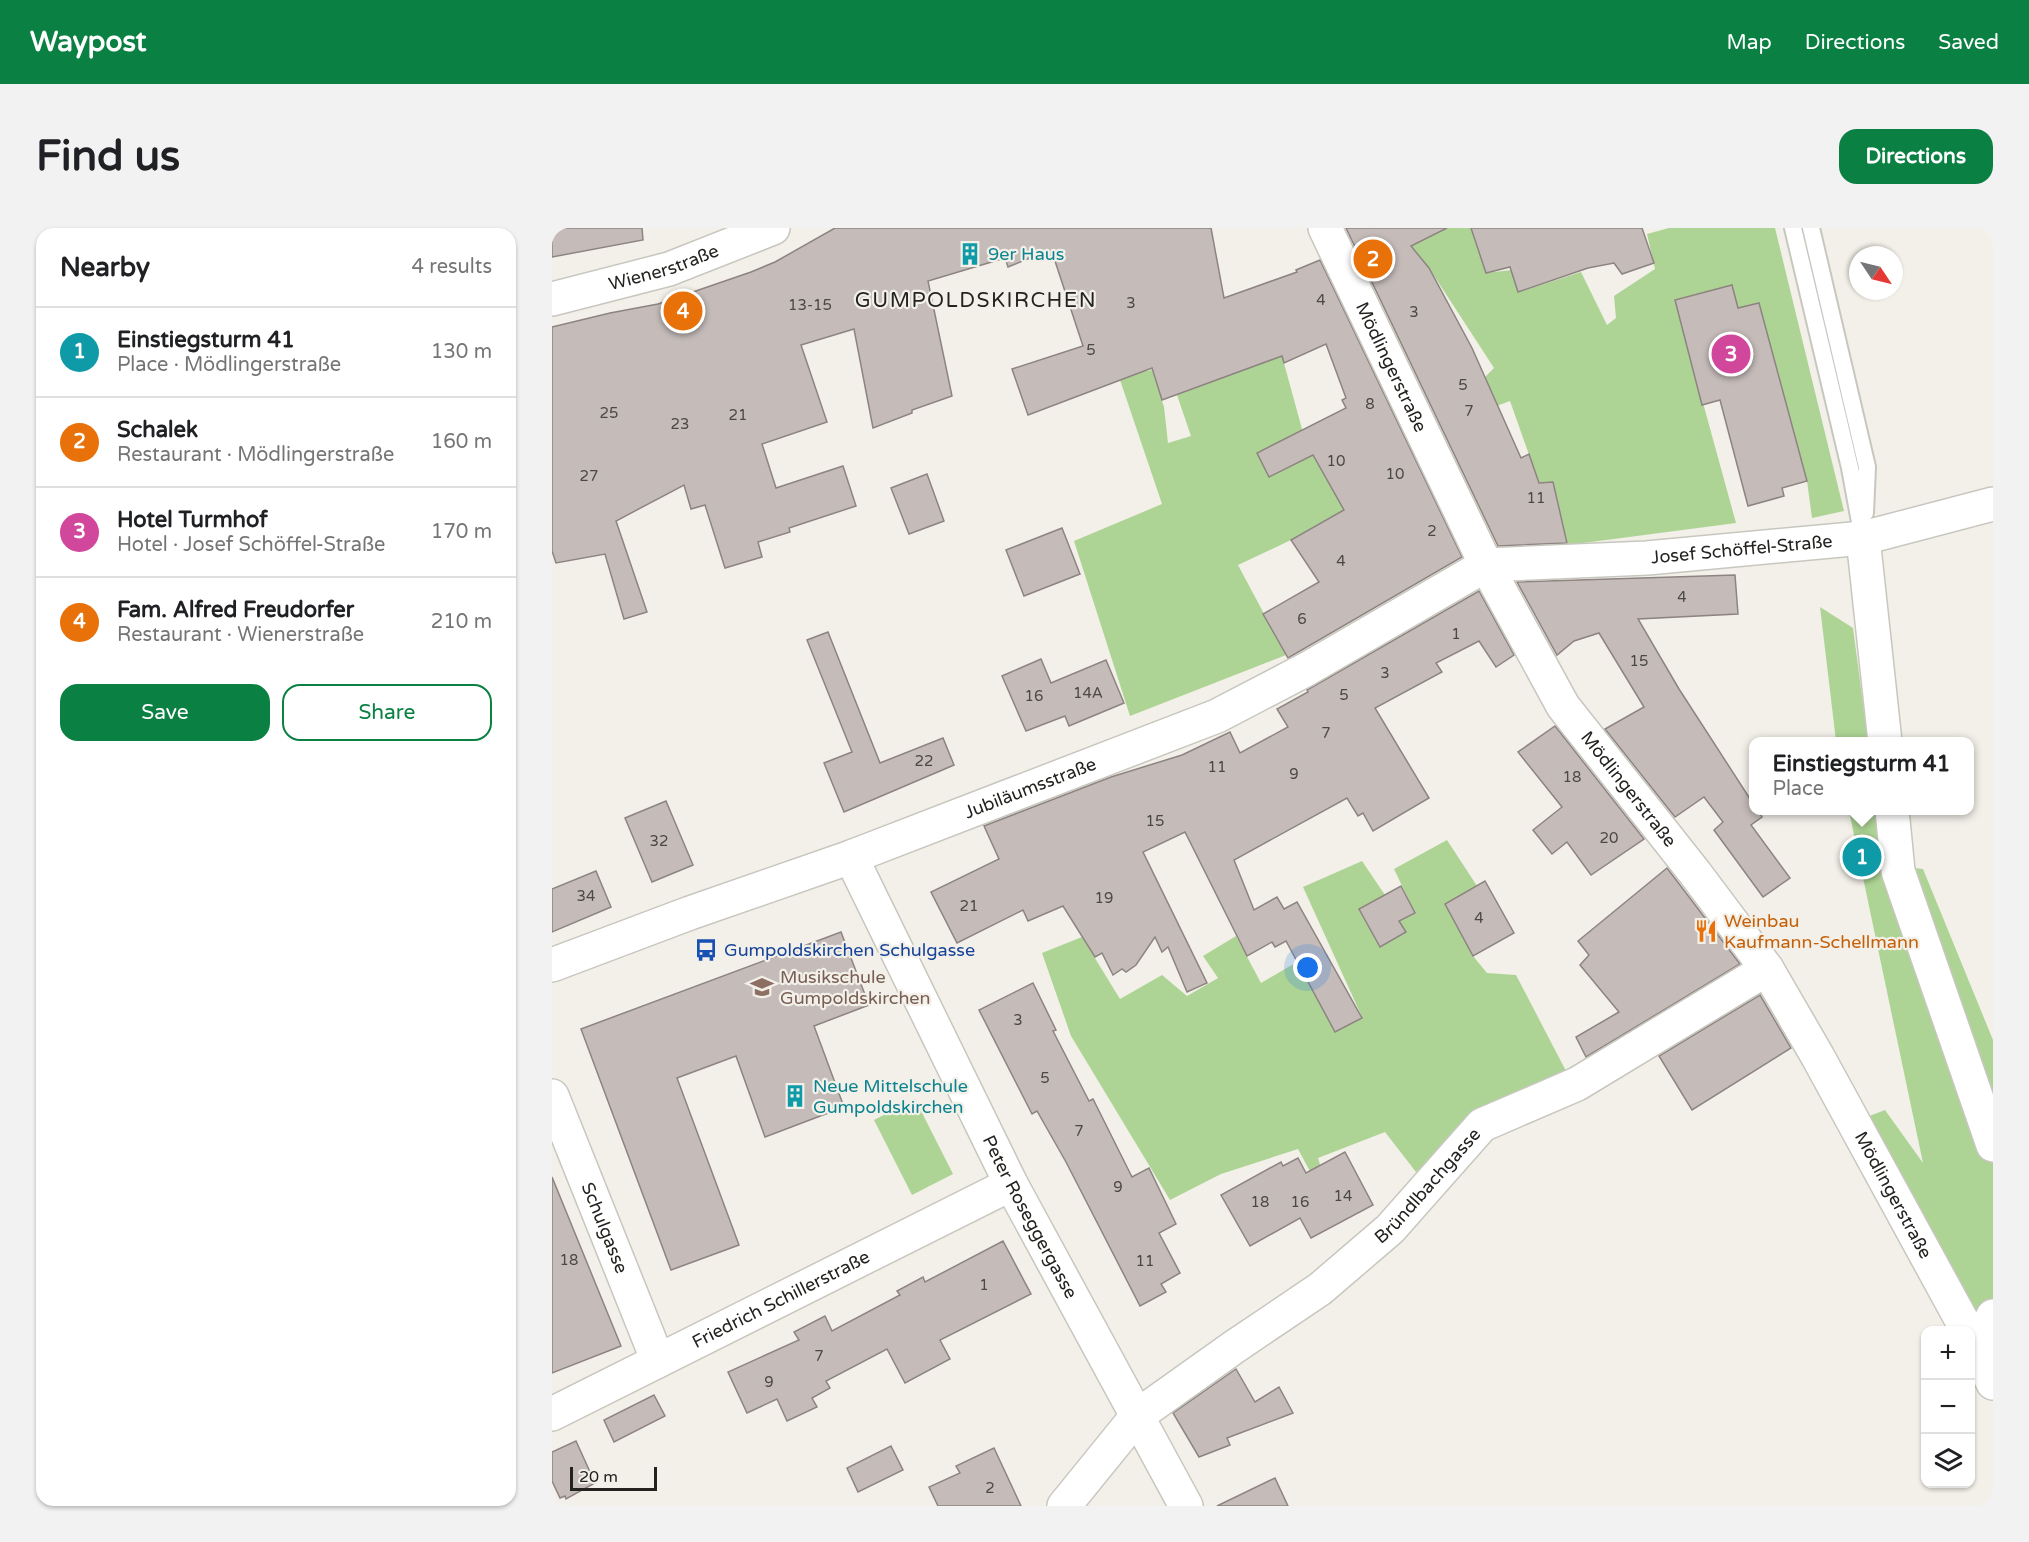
<!DOCTYPE html>
<html lang="en">
<head>
<meta charset="utf-8">
<style>
  :root { --surface:#fff; --page:#f2f2f2; --text:#202124; --muted:#757577; --line:#e0e0e0; --accent:#0b8043 }
  body { margin:0; font-family:"Varela Round",sans-serif; background:var(--page); color:var(--text) }
  .controls { position:absolute; right:18px; bottom:18px; display:grid; overflow:hidden; border-radius:12px; box-shadow:0 2px 4px #0004 }
  .controls button { width:54px; height:54px; display:grid; place-items:center; padding:0; border:0; border-bottom:2px solid var(--line); background:var(--surface); color:var(--text); font:30px sans-serif }
  .compass { position:absolute; left:1297px; top:18px; width:54px; height:54px; border-radius:50%; background:var(--surface); box-shadow:0 2px 4px #0004; rotate:125deg }
  .scale { position:absolute; left:18px; bottom:15px; width:87px; box-sizing:border-box; padding-left:6px; border:3px solid #23221f; border-top:0; font-size:16px; line-height:21px; white-space:nowrap; color:#23221f; -webkit-text-stroke:4px #f2f0e8; paint-order:stroke }
  .you { position:absolute; left:756px; top:740px; width:21px; height:21px; margin:-15px; border:4px solid #fff; border-radius:50%; background:#1a73e8; box-shadow:0 0 0 9px #1a73e833 }
  .badge { display:grid; place-items:center; width:39px; height:39px; border-radius:50%; background:var(--accent); color:#fff; font-size:20px; font-weight:700 }
  .pin { position:absolute; translate:-50% -50%; border:3px solid #fff; box-shadow:0 2px 6px #0006 }
  .popup { position:absolute; left:1197px; top:509px; width:225px; height:78px; box-sizing:border-box; display:grid; place-content:center; border-radius:12px; background:var(--surface); filter:drop-shadow(0 2px 4px #0005); font-size:20px; white-space:nowrap; color:var(--muted) }
  .popup b { font-size:22px; color:var(--text) }
  .popup::after { content:''; position:absolute; left:50%; top:100%; margin-left:-12px; border:12px solid transparent; border-top-color:var(--surface) }
  .list { margin:0; padding:0; list-style:none }
  h2 { display:flex; justify-content:space-between; align-items:center; height:78px; margin:0; padding:0 24px; font-size:26px }
  h2 small { font-size:20px; font-weight:400; color:var(--muted) }
  .list li { display:grid; grid-template-columns:39px 1fr auto; gap:18px; align-items:center; box-sizing:border-box; height:90px; padding:0 24px; border-top:2px solid var(--line) }
  .list b { display:block; font-size:22px; white-space:nowrap }
  .list p { margin:0; font-size:20px; white-space:nowrap; color:var(--muted) }
  .list em { font-size:20px; font-style:normal; color:var(--muted) }
  .actions { display:flex; gap:12px; padding:18px 24px }
  .actions a { flex:1; padding:14px 0; border:2px solid var(--accent); border-radius:18px; text-align:center; font-size:21px; color:var(--accent) }
  .actions .main { background:var(--accent); color:#fff }
  .icon { flex:none; width:33px; height:33px; fill:none; stroke:currentColor; stroke-width:2; stroke-linecap:round; stroke-linejoin:round }
  .map { position:relative; flex:none; width:1441px; height:1278px; overflow:hidden; border-radius:18px }
  header { display:flex; align-items:center; gap:36px; box-sizing:border-box; height:84px; padding:0 30px; background:var(--accent); color:#fff }
  header strong { font-size:28px }
  nav { display:flex; gap:33px; margin-inline-start:auto; font-size:21px }
  .intro { display:flex; align-items:center; justify-content:space-between; box-sizing:border-box; height:144px; padding:0 36px }
  h1 { margin:0; font-size:42px }
  .button { padding:15px 27px; border-radius:18px; background:var(--accent); color:#fff; font-size:21px; font-weight:700 }
  main { display:flex; gap:36px; padding:0 36px }
  aside { flex:1; background:var(--surface); border-radius:18px; box-shadow:0 2px 4px #0004 }
  .map>svg:first-child { display:block }
  .green { fill:#aed495 }
  .building { fill:#c5bcba; stroke:#8d8482; stroke-width:1.5 }
  .lines { fill:none; stroke-linecap:round; stroke-linejoin:round }
  .service-casing { stroke:#c8c7bf; stroke-width:20 }
  .minor-casing { stroke:#c8c7bf; stroke-width:36 }
  .tertiary-casing { stroke:#c8c7bf; stroke-width:36 }
  .secondary-casing { stroke:#c8c7bf; stroke-width:36 }
  .service { stroke:#fff; stroke-width:16 }
  .minor { stroke:#fff; stroke-width:33 }
  .tertiary { stroke:#fff; stroke-width:33 }
  .secondary { stroke:#fff; stroke-width:33 }
  .labels { text-anchor:middle; dominant-baseline:central; stroke-width:4.5; stroke-linejoin:round; paint-order:stroke }
  .number-label { font-size:15px; fill:#4c4846 }
  .culture-label { font-size:18px; fill:#0d838f; stroke:#f2f0e8; text-anchor:start }
  .street-label { font-size:18px; fill:#23221f; stroke:#f2f0e8 }
  .food-label { font-size:18px; fill:#c56008; stroke:#f2f0e8; text-anchor:start }
  .transit-label { font-size:18px; fill:#164399; stroke:#f2f0e8; text-anchor:start }
  .education-label { font-size:18px; fill:#785e54; stroke:#f2f0e8; text-anchor:start }
  .quarter-label { font-size:21px; letter-spacing:1.5px; fill:#23221f; stroke:#f2f0e8 }
</style>
</head>
<body>
<header>
<strong>Waypost</strong>
<nav><a>Map</a><a>Directions</a><a>Saved</a></nav>
</header>
<div class="intro"><h1>Find us</h1><a class="button">Directions</a></div>
<main>
<aside>
<h2>Nearby<small>4 results</small></h2>
<ul class="list">
<li><span class="badge" style="background:#0f9aa8">1</span><div><b>Einstiegsturm 41</b><p>Place · Mödlingerstraße</p></div><em>130 m</em></li>
<li><span class="badge" style="background:#e8710a">2</span><div><b>Schalek</b><p>Restaurant · Mödlingerstraße</p></div><em>160 m</em></li>
<li><span class="badge" style="background:#d1479c">3</span><div><b>Hotel Turmhof</b><p>Hotel · Josef Schöffel-Straße</p></div><em>170 m</em></li>
<li><span class="badge" style="background:#e8710a">4</span><div><b>Fam. Alfred Freudorfer</b><p>Restaurant · Wienerstraße</p></div><em>210 m</em></li>
</ul>
<div class="actions"><a class="main">Save</a><a>Share</a></div>
</aside>
<div class="map">
<svg width="1441" height="1278" viewBox="0 0 1441 1278">
  <rect width="100%" height="100%" fill="#f2f0e8"/>
  <g class="green">
    <polygon points="540,0 589,144 600,142 612,179 616,215 639,208 625,167 730,128 750,201 792,282 739,312 686,337 734,427 578,488 522,313 610,276 568,152"/>
    <polygon points="889,0 919,0 934,45 959,42 967,64 1029,44 1055,97 1064,90 1062,68 1103,41 1095,6 1117,0 1223,0 1292,283 1260,290 1255,253 1207,75 1186,80 1179,57 1123,73 1184,295 1016,317 1001,254 987,255 958,173 931,183 921,161 942,140 877,40 859,18 890,3"/>
    <polygon points="1268,379 1301,400 1316,513 1284,513"/>
    <polygon points="1297,583 1325,583 1332,637 1371,641 1441,812 1441,1126 1315,889 1333,882 1371,935"/>
    <polygon points="895,612 925,658 893,676 921,728 935,745 964,747 1014,843 937,876 864,944 833,904 766,930 771,946 761,949 746,921 669,946 618,972 519,808 490,725 530,709 568,771 610,747 635,768 666,750 651,728 684,708 709,755 745,734 784,804 810,789 751,659 810,633 833,667 807,682 828,719 853,705 847,693 863,685 842,641"/>
    <polygon points="363,871 401,946 360,967 322,892"/>
  </g>
  <g class="building">
    <polygon points="0,0 90,0 91,12 0,29"/>
    <polygon points="283,0 659,0 672,70 745,44 744,42 768,32 910,329 736,430 711,386 767,354 739,312 792,282 761,227 717,249 705,225 794,180 790,172 794,170 774,116 732,135 730,128 610,172 600,140 476,187 460,141 531,118 501,27 495,29 493,24 456,39 453,30 376,53 400,168 360,182 360,185 321,200 302,101 249,117 275,194 210,216 224,260 291,238 304,278 237,300 238,304 206,314 210,329 173,340 153,277 139,281 132,257 64,293 95,384 72,391 53,326 4,335 0,323 0,99 58,85 106,76 199,44 223,34"/>
    <polygon points="794,0 895,0 859,18 877,40 920,120 969,230 977,226 987,255 1001,254 1015,315 946,318"/>
    <polygon points="919,0 1090,0 1102,35 1070,46 1062,35 1036,40 966,64 958,39 934,45"/>
    <polygon points="1180,57 1186,80 1207,75 1255,253 1230,260 1232,268 1196,278 1168,172 1150,177 1123,72"/>
    <polygon points="375,246 392,293 357,306 339,260"/>
    <polygon points="510,300 528,346 472,368 454,322"/>
    <polygon points="1183,347 1186,386 1086,391 1127,461 1202,577 1202,582 1206,582 1210,589 1199,597 1238,650 1211,669 1162,602 1171,594 1152,569 1123,589 1053,501 1092,479 1047,405 1022,413 1005,427 965,354"/>
    <polygon points="927,363 962,427 944,439 927,413 884,435 890,444 823,480 877,570 821,603 811,585 806,588 795,570 682,632 702,682 725,669 732,681 745,674 810,790 783,804 734,713 723,719 720,714 695,728 633,604 591,624 655,755 635,764 616,719 610,724 603,709 584,737 574,744 570,741 561,747 550,725 543,729 511,678 476,693 471,682 405,715 379,664 447,631 432,598 559,549 630,527 678,504 688,525 736,499 725,481 756,464 755,462"/>
    <polygon points="276,404 328,535 391,510 402,537 292,584 272,535 300,524 255,412"/>
    <polygon points="489,431 499,455 554,432 572,475 517,498 513,488 474,503 450,448"/>
    <polygon points="1003,498 1092,611 1039,647 1015,614 1000,626 981,602 1010,579 966,524"/>
    <polygon points="114,573 141,637 100,654 73,590"/>
    <polygon points="1115,640 1188,736 1034,829 1024,809 1067,784 1028,737 1037,727 1026,713"/>
    <polygon points="44,643 59,679 0,704 0,661"/>
    <polygon points="933,653 962,705 921,728 893,676"/>
    <polygon points="849,658 863,685 847,693 854,704 828,719 807,681"/>
    <polygon points="289,704 317,777 262,798 292,879 213,909 184,828 125,850 187,1017 119,1042 29,801"/>
    <polygon points="481,755 504,802 501,803 537,873 541,871 580,949 597,940 624,996 607,1005 628,1045 609,1056 614,1064 588,1078 514,934 485,883 480,886 427,782"/>
    <polygon points="1208,767 1239,820 1140,882 1107,828"/>
    <polygon points="793,924 821,977 759,1010 748,990 698,1018 669,967 729,934 731,938 746,930 754,945"/>
    <polygon points="0,949 69,1118 0,1145"/>
    <polygon points="451,1013 479,1066 388,1112 398,1131 353,1155 335,1121 274,1153 278,1160 260,1170 265,1179 235,1193 225,1171 195,1185 176,1144 247,1112 242,1104 273,1088 280,1103 348,1067 345,1063 371,1049 373,1054"/>
    <polygon points="684,1141 703,1174 727,1159 741,1185 675,1210 678,1217 647,1229 621,1185"/>
    <polygon points="102,1167 113,1188 62,1214 52,1192"/>
    <polygon points="24,1213 43,1255 14,1271 13,1268 8,1270 0,1253 0,1224"/>
    <polygon points="339,1218 351,1242 306,1264 295,1240"/>
    <polygon points="442,1220 469,1278 386,1278 377,1259 408,1245 404,1238"/>
    <polygon points="723,1250 736,1278 665,1278"/>
  </g>
  <g class="lines">
    <g class="service-casing">
      <g id="service">
        <polyline points="1241,0 1298,240 1311,310"/>
        <polyline points="1259,0 1315,239 1313,285"/>
      </g>
    </g>
    <g class="minor-casing">
      <g id="minor">
        <polyline points="1311,310 1333,514"/>
        <polyline points="1340,582 1346,643 1441,917"/>
        <path id="s1" d="M299,629L459,956L634,1278"/>
        <path id="s2" d="M0,737L138,685L299,629L665,488L755,441L934,337L1095,330L1311,310L1441,276"/>
        <path id="s3" d="M0,868L106,1133"/>
        <polyline points="1424,1120 1441,1088"/>
        <path id="s4" d="M0,1186L459,956"/>
        <path id="s5" d="M512,1278L585,1188L682,1119L768,1061L838,1001L930,897L1025,856L1215,741"/>
      </g>
    </g>
    <g class="tertiary-casing">
      <g id="tertiary">
        <path id="s6" d="M0,71L117,41L221,0"/>
      </g>
    </g>
    <g class="secondary-casing">
      <g id="secondary">
        <path id="s7" d="M773,0L934,337L1011,478L1143,645L1215,741L1266,829L1415,1102"/>
        <polyline points="1418,1109 1441,1155"/>
      </g>
    </g>
    <use href="#service" class="service"/>
    <use href="#minor" class="minor"/>
    <use href="#tertiary" class="tertiary"/>
    <use href="#secondary" class="secondary"/>
  </g>
  <defs>
    <g id="building-bare" transform="scale(1.8)"><path d="M-4-6H4V6H1V3H-1V6H-4ZM-2.5-4.3h1.7v1.8h-1.7ZM.8-4.3h1.7v1.8H.8ZM-2.5-1h1.7V.8h-1.7ZM.8-1h1.7V.8H.8Z" fill="#0f9aa8" stroke="#f2f0e8" stroke-width="2.5" paint-order="stroke"/></g>
    <g id="restaurant-bare" transform="scale(1.8)"><path d="M-5-6h1v4h1v-4h1v4h1v-4h1v5L-1.5 .5V6h-2V.5L-5-1ZM5-6V6H3V1.5H1.5Q1.5-4 5-6Z" fill="#e8710a" stroke="#f2f0e8" stroke-width="2.5" paint-order="stroke"/></g>
    <g id="bus-bare" transform="scale(1.8)"><path d="M-5-6H5V4H4V6H2V4H-2V6H-4V4H-5ZM-3.5-4V0h7V-4ZM-3.5 1.2v1.5H-2V1.2ZM2 1.2v1.5H3.5V1.2Z" fill="#1a4fb4" stroke="#f2f0e8" stroke-width="2.5" paint-order="stroke"/></g>
    <g id="school-bare" transform="scale(1.8)"><path d="M0-5L7-2L0 1L-7-2ZM-4 1L0 2.5L4 1V4Q0 6-4 4Z" fill="#8d6e63" stroke="#f2f0e8" stroke-width="2.5" paint-order="stroke"/></g>
  </defs>
  <g fill-rule="evenodd">
    <use href="#building-bare" x="418" y="26"/>
    <use href="#restaurant-bare" x="1154" y="703"/>
    <use href="#bus-bare" x="154" y="722"/>
    <use href="#school-bare" x="210" y="759"/>
    <use href="#building-bare" x="243" y="868"/>
  </g>
  <g class="labels">
    <g class="number-label">
      <text x="769" y="72">4</text>
      <text x="579" y="75">3</text>
      <text x="258" y="77">13-15</text>
      <text x="862" y="84">3</text>
      <text x="539" y="122">5</text>
      <text x="911" y="157">5</text>
      <text x="818" y="176">8</text>
      <text x="917" y="183">7</text>
      <text x="57" y="185">25</text>
      <text x="186" y="187">21</text>
      <text x="128" y="196">23</text>
      <text x="784" y="233">10</text>
      <text x="843" y="246">10</text>
      <text x="37" y="248">27</text>
      <text x="984" y="270">11</text>
      <text x="880" y="303">2</text>
      <text x="789" y="333">4</text>
      <text x="1130" y="369">4</text>
      <text x="750" y="391">6</text>
      <text x="904" y="406">1</text>
      <text x="1087" y="433">15</text>
      <text x="833" y="445">3</text>
      <text x="536" y="465">14A</text>
      <text x="792" y="467">5</text>
      <text x="482" y="468">16</text>
      <text x="774" y="505">7</text>
      <text x="372" y="533">22</text>
      <text x="665" y="539">11</text>
      <text x="742" y="546">9</text>
      <text x="1020" y="549">18</text>
      <text x="603" y="593">15</text>
      <text x="1057" y="610">20</text>
      <text x="107" y="613">32</text>
      <text x="34" y="668">34</text>
      <text x="552" y="670">19</text>
      <text x="417" y="678">21</text>
      <text x="927" y="690">4</text>
      <text x="466" y="792">3</text>
      <text x="493" y="850">5</text>
      <text x="527" y="903">7</text>
      <text x="566" y="959">9</text>
      <text x="791" y="968">14</text>
      <text x="708" y="974">18</text>
      <text x="748" y="974">16</text>
      <text x="17" y="1032">18</text>
      <text x="593" y="1033">11</text>
      <text x="432" y="1057">1</text>
      <text x="267" y="1128">7</text>
      <text x="217" y="1154">9</text>
      <text x="438" y="1260">2</text>
    </g>
    <g class="culture-label">
      <text x="436" y="26">9er Haus</text>
      <text x="261" y="858">Neue Mittelschule<tspan x="261" dy="21">Gumpoldskirchen</tspan></text>
    </g>
    <g class="street-label">
      <text stroke="none"><textPath href="#s6" startOffset="116">Wienerstraße</textPath></text>
      <text stroke="none"><textPath href="#s7" startOffset="154">Mödlingerstraße</textPath></text>
      <text stroke="none"><textPath href="#s2" startOffset="1275">Josef Schöffel-Straße</textPath></text>
      <text stroke="none"><textPath href="#s2" startOffset="510">Jubiläumsstraße</textPath></text>
      <text stroke="none"><textPath href="#s7" startOffset="640">Mödlingerstraße</textPath></text>
      <text stroke="none"><textPath href="#s5" startOffset="488">Bründlbachgasse</textPath></text>
      <text stroke="none"><textPath href="#s7" startOffset="1126">Mödlingerstraße</textPath></text>
      <text stroke="none"><textPath href="#s1" startOffset="402">Peter Roseggergasse</textPath></text>
      <text stroke="none"><textPath href="#s3" startOffset="142">Schulgasse</textPath></text>
      <text stroke="none"><textPath href="#s4" startOffset="256">Friedrich Schillerstraße</textPath></text>
    </g>
    <g class="food-label">
      <text x="1172" y="693">Weinbau<tspan x="1172" dy="21">Kaufmann-Schellmann</tspan></text>
    </g>
    <g class="transit-label">
      <text x="172" y="722">Gumpoldskirchen Schulgasse</text>
    </g>
    <g class="education-label">
      <text x="228" y="749">Musikschule<tspan x="228" dy="21">Gumpoldskirchen</tspan></text>
    </g>
    <g class="quarter-label">
      <text x="424" y="72">GUMPOLDSKIRCHEN</text>
    </g>
  </g>
</svg>
<div class="controls">
<button>+</button>
<button>−</button>
<button><svg class="icon" aria-label="layers" viewBox="0 0 24 24"><path d="M12 4l9 5-9 5-9-5zM3 14l9 5 9-5"/></svg></button>
</div>
<svg class="compass" viewBox="-18 -18 36 36"><path d="M0-13l5 13h-10z" fill="#e53935"/><path d="M0 13l5-13h-10z" fill="#757577"/></svg>
<div class="scale">20 m</div>
<div class="you"></div>
<div class="pin badge" style="left:1310px;top:629px;background:#0f9aa8">1</div>
<div class="popup"><b>Einstiegsturm 41</b>Place</div>
<div class="pin badge" style="left:821px;top:31px;background:#e8710a">2</div>
<div class="pin badge" style="left:1179px;top:126px;background:#d1479c">3</div>
<div class="pin badge" style="left:131px;top:83px;background:#e8710a">4</div>
</div>
</main>
</body>
</html>
